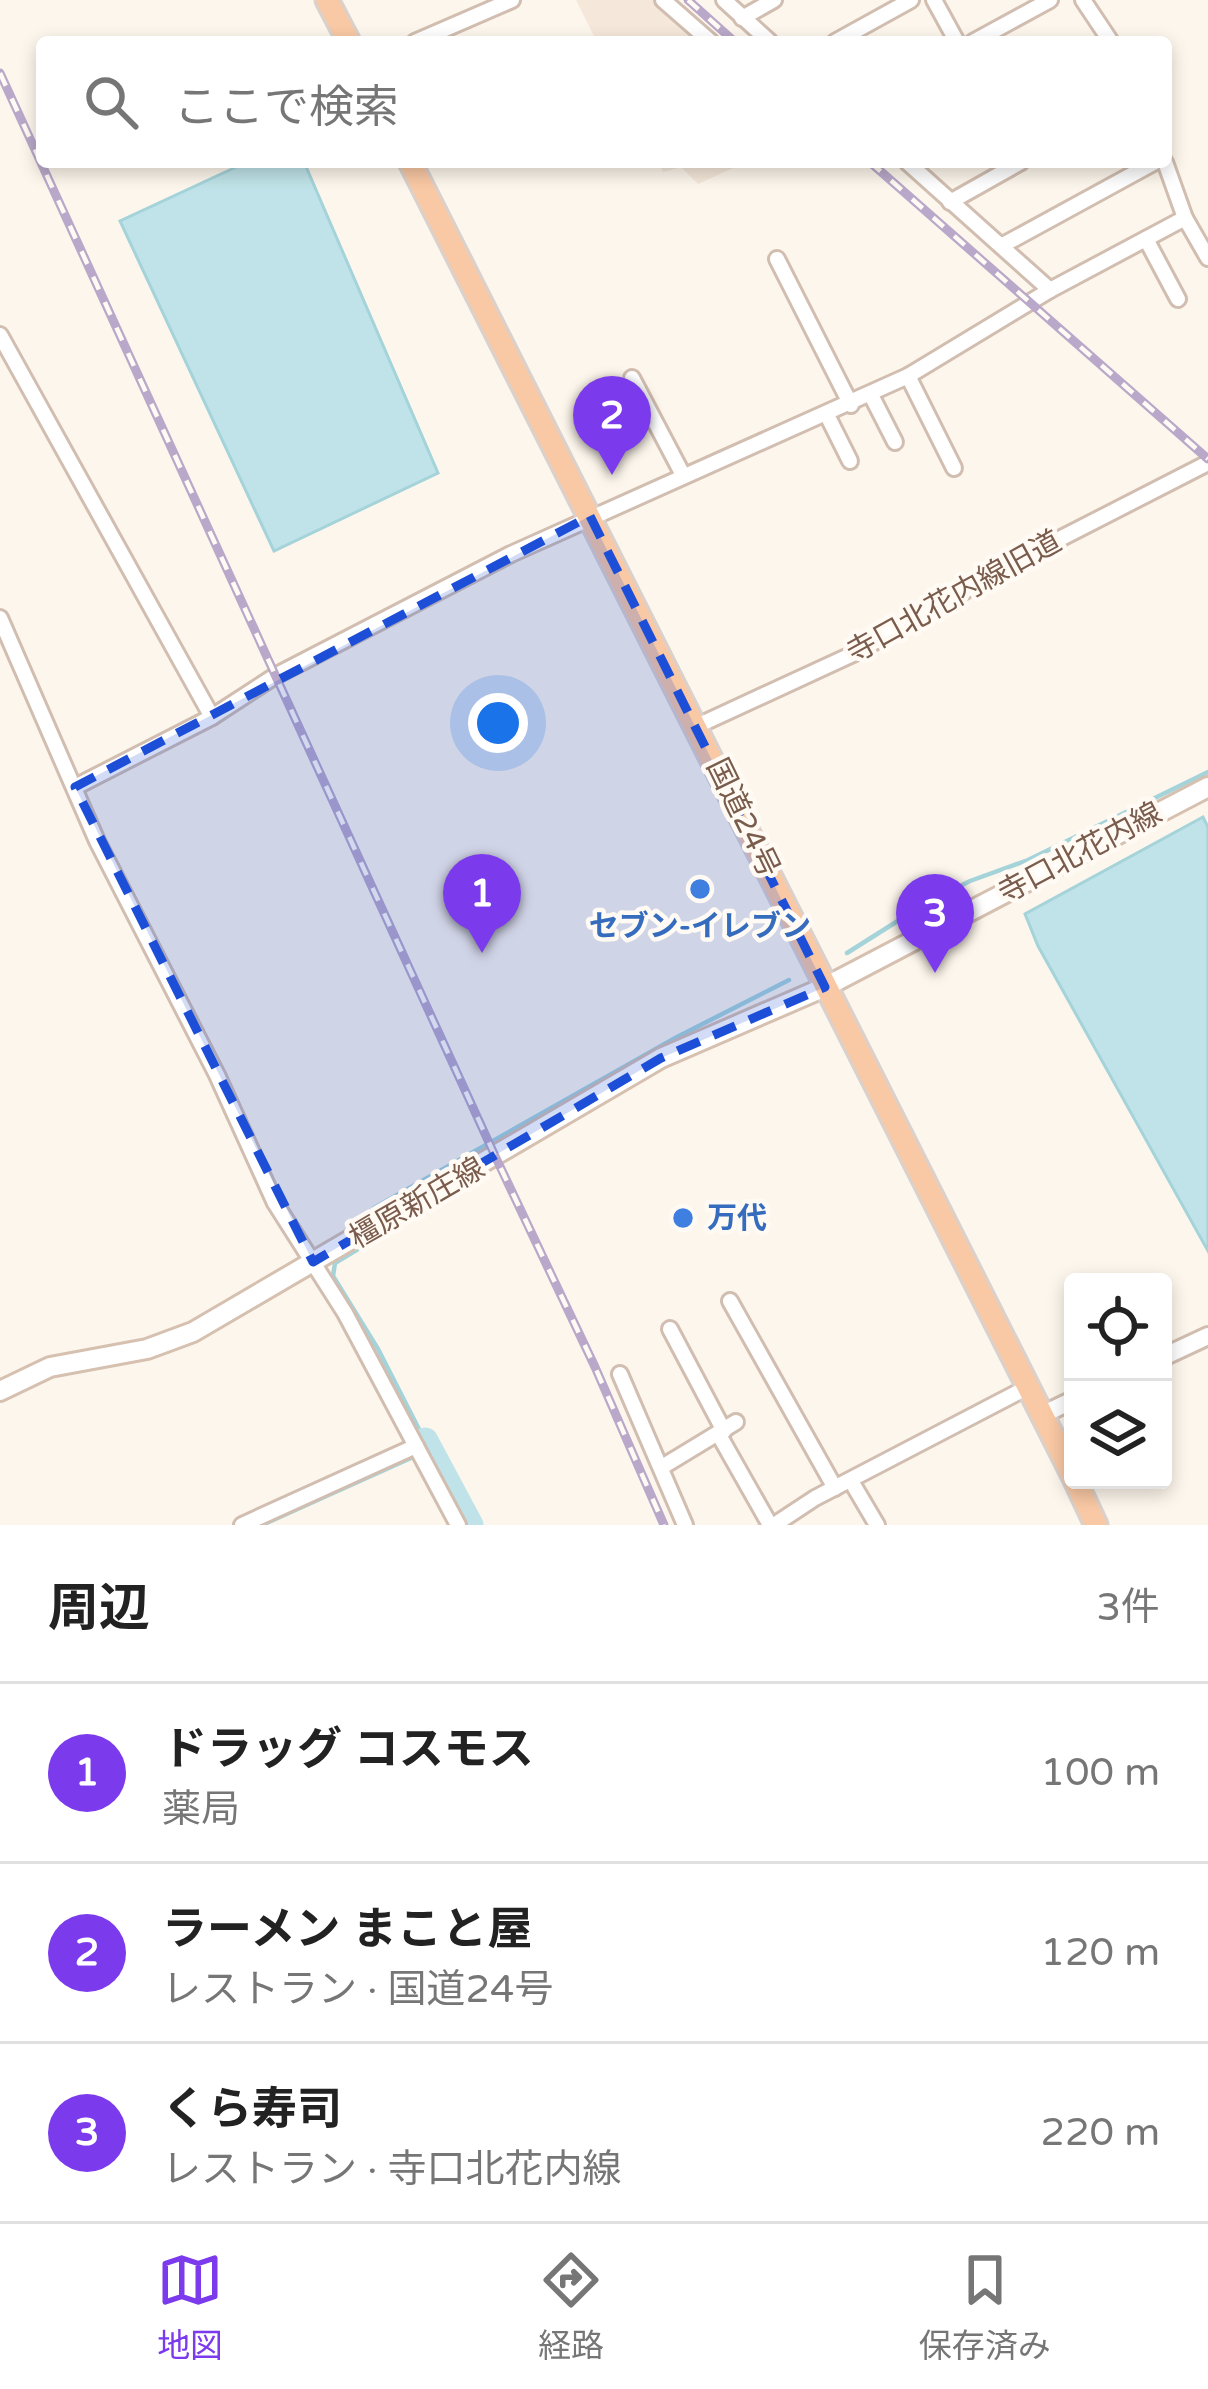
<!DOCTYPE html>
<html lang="ja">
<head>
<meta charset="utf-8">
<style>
  :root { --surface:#fff; --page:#f6f6f6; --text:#222; --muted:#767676; --line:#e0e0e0; --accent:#7c3aed }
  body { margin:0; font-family:"Varela Round","Noto Sans JP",sans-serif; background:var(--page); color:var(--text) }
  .controls { position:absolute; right:36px; bottom:36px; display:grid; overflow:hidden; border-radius:12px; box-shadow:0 6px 18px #0003 }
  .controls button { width:108px; height:108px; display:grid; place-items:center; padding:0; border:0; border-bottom:3px solid var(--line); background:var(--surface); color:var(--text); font:60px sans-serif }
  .you { position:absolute; left:498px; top:723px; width:42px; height:42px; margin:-30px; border:9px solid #fff; border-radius:50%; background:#1a73e8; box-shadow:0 0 0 18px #1a73e833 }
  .badge { display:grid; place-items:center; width:78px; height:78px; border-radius:50%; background:var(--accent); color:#fff; font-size:39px; font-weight:700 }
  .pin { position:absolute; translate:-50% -99px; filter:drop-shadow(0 3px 6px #0008) }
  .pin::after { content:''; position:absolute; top:63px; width:42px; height:36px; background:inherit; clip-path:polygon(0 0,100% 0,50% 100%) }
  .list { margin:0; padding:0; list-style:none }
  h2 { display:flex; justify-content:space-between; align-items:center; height:156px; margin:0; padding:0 48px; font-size:51px }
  h2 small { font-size:39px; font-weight:400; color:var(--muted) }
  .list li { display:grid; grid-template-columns:78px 1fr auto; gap:36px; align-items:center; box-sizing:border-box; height:180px; padding:0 48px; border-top:3px solid var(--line) }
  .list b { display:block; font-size:45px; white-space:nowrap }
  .list p { margin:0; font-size:39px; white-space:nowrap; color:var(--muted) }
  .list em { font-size:39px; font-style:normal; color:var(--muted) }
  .icon { flex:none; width:66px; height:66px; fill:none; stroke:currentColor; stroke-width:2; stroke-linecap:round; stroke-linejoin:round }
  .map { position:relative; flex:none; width:1208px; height:1525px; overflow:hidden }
  .search { position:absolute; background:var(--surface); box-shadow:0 6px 18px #0003; left:36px; right:36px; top:36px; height:132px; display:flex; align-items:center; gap:30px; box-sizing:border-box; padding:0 42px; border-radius:12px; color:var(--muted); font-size:45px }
  .sheet { height:696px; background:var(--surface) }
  nav { display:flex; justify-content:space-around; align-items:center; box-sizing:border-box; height:168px; border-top:3px solid var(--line); background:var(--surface); font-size:33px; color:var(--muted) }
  nav a { display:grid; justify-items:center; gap:6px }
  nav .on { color:var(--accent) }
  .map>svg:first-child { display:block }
  .residential { fill:#f5e8da }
  .water { fill:#bfe3e8; stroke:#a5d3da; stroke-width:3 }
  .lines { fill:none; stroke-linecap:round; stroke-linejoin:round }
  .stream { stroke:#a5d3da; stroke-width:4.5 }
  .river { stroke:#bfe3e8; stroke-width:27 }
  .minor-casing { stroke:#d1beb0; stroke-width:20 }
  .tertiary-casing { stroke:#d1beb0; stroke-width:22 }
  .secondary-casing { stroke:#d6c0b0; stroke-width:24 }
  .trunk-casing { stroke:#dad1cd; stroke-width:27 }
  .minor { stroke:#fff; stroke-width:14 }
  .tertiary { stroke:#fff; stroke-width:16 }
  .secondary { stroke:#fff; stroke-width:18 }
  .trunk { stroke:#f9c8a4; stroke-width:21 }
  .rail-casing { stroke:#b9a8c9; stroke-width:9 }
  .rail { stroke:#fffaf3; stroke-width:4.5; stroke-dasharray:14; stroke-linecap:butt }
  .marked { fill:#1d4ed8; fill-opacity:0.2; stroke:#1d4ed8; stroke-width:9; stroke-dasharray:24 15; stroke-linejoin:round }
  .shop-dot { fill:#3f7fe0; stroke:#fffaf3; stroke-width:4.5 }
  .labels { text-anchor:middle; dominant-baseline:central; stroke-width:9; stroke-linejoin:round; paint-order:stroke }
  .street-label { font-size:30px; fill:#7a5c4d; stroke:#fffaf3 }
  .shop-label { font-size:30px; font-weight:bold; fill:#366cbe; stroke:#fffaf3 }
</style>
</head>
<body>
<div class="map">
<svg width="1208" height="1525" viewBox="0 0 1208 1525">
  <rect width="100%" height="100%" fill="#fdf6ec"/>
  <g class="residential">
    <polygon points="576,0 662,0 709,42 597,42"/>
    <polygon points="658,162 746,162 698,184 681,167 663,172"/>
  </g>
  <g class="water">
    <polygon points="247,162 304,162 438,473 274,551 120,221"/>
    <polygon points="1203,817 1208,827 1208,1251 1038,946 1025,914"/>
  </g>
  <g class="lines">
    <g class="stream">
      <polyline points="847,953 923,905 970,881 1028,860 1208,772"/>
      <polyline points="374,1208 677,1037 789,980"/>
      <polyline points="388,1231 335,1263 333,1276 378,1349 425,1441"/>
      <polyline points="262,1525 411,1458"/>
    </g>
    <polyline class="river" points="425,1441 470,1525"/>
    <g class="minor-casing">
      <g id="minor">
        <polyline points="663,0 711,42"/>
        <polyline points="724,0 770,42"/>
        <polyline points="934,0 957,42"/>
        <polyline points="1083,0 1111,42"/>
        <polyline points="742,18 774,0"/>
        <polyline points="415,42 512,0"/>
        <polyline points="835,42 911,0"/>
        <polyline points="973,42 1050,0"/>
        <polyline points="907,162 1050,290"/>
        <polyline points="1165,162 1185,218 1208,258"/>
        <polyline points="950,202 1021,162"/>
        <polyline points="1146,239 1178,299"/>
        <polyline points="1003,245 1155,162"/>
        <polyline points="777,259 851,405"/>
        <polyline points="0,335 212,717"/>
        <polyline points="908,376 954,468"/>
        <polyline points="632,378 683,475"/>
        <polyline points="871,395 895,442"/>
        <polyline points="827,415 850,461"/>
        <polyline points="0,618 97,841 217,1075 275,1203 345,1313 458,1525"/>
        <polyline points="697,726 853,654 1034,552 1208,463"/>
        <polyline points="75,787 212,717 275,676 511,554 908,376 1050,290 1185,218"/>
        <polyline points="730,1301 835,1488"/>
        <polyline points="670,1329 724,1431"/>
        <polyline points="620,1374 685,1525"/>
        <polyline points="719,1435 770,1525"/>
        <polyline points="662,1467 736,1422"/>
        <polyline points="851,1481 877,1525"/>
        <polyline points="242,1525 416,1446"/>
        <polyline points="774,1525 815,1498 1030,1386"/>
      </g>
    </g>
    <g class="tertiary-casing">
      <g id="tertiary">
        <polyline points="1163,1357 1208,1336"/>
        <polyline points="1044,1414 1073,1400"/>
      </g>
    </g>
    <g class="secondary-casing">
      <polyline id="secondary" points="0,1391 50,1367 147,1349 193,1332 661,1058 825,987 1208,787"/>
    </g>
    <g class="trunk-casing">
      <g id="trunk">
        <polyline points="327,0 349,42"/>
        <polyline points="410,162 1073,1476"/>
        <polyline points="1075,1480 1096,1525"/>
      </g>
    </g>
    <use href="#minor" class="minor"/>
    <use href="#tertiary" class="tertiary"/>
    <use href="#secondary" class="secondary"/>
    <use href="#trunk" class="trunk"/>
    <g class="rail-casing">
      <g id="rail">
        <polyline points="688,0 735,42"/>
        <polyline points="0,73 496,1158 595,1367 664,1525"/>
        <polyline points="870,162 1208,459"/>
      </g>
    </g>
    <use href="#rail" class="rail"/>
  </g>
  <path class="marked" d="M590,516L825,987L661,1058L313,1262L75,787Z"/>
  <g class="shop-dot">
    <circle cx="700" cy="889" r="12"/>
    <circle cx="683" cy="1218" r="12"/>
  </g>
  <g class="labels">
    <g class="street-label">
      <text transform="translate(954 597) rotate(-29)">寺口北花内線旧道</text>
      <text transform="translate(743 818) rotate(64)">国道24号</text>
      <text transform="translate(1080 853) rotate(-28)">寺口北花内線</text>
      <text transform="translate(417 1203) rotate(-30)">橿原新庄線</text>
    </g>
    <g class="shop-label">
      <text x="700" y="926">セブン-イレブン</text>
      <text x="707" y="1218" text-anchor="start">万代</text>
    </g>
  </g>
</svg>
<div class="controls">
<button><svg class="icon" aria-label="locate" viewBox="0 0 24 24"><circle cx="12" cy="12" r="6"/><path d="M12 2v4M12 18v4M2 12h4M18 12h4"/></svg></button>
<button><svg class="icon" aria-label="layers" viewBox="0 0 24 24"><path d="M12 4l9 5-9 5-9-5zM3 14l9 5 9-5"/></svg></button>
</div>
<div class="you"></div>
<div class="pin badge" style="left:482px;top:953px">1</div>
<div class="pin badge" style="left:612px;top:475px">2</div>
<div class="pin badge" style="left:935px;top:973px">3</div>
<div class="search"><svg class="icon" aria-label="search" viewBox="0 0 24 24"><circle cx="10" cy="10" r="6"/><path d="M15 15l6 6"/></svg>ここで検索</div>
</div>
<section class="sheet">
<h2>周辺<small>3件</small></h2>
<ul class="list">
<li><span class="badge">1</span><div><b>ドラッグ コスモス</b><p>薬局</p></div><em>100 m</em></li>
<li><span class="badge">2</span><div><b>ラーメン まこと屋</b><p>レストラン · 国道24号</p></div><em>120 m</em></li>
<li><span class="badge">3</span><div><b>くら寿司</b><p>レストラン · 寺口北花内線</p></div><em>220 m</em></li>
</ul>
</section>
<nav>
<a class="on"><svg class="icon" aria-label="map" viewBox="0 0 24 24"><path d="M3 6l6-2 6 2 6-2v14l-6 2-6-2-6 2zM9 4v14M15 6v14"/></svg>地図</a>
<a><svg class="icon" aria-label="directions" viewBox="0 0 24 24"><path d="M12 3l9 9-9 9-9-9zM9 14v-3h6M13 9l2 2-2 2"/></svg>経路</a>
<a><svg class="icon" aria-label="saved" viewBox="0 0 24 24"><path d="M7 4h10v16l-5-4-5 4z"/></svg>保存済み</a>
</nav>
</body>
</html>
